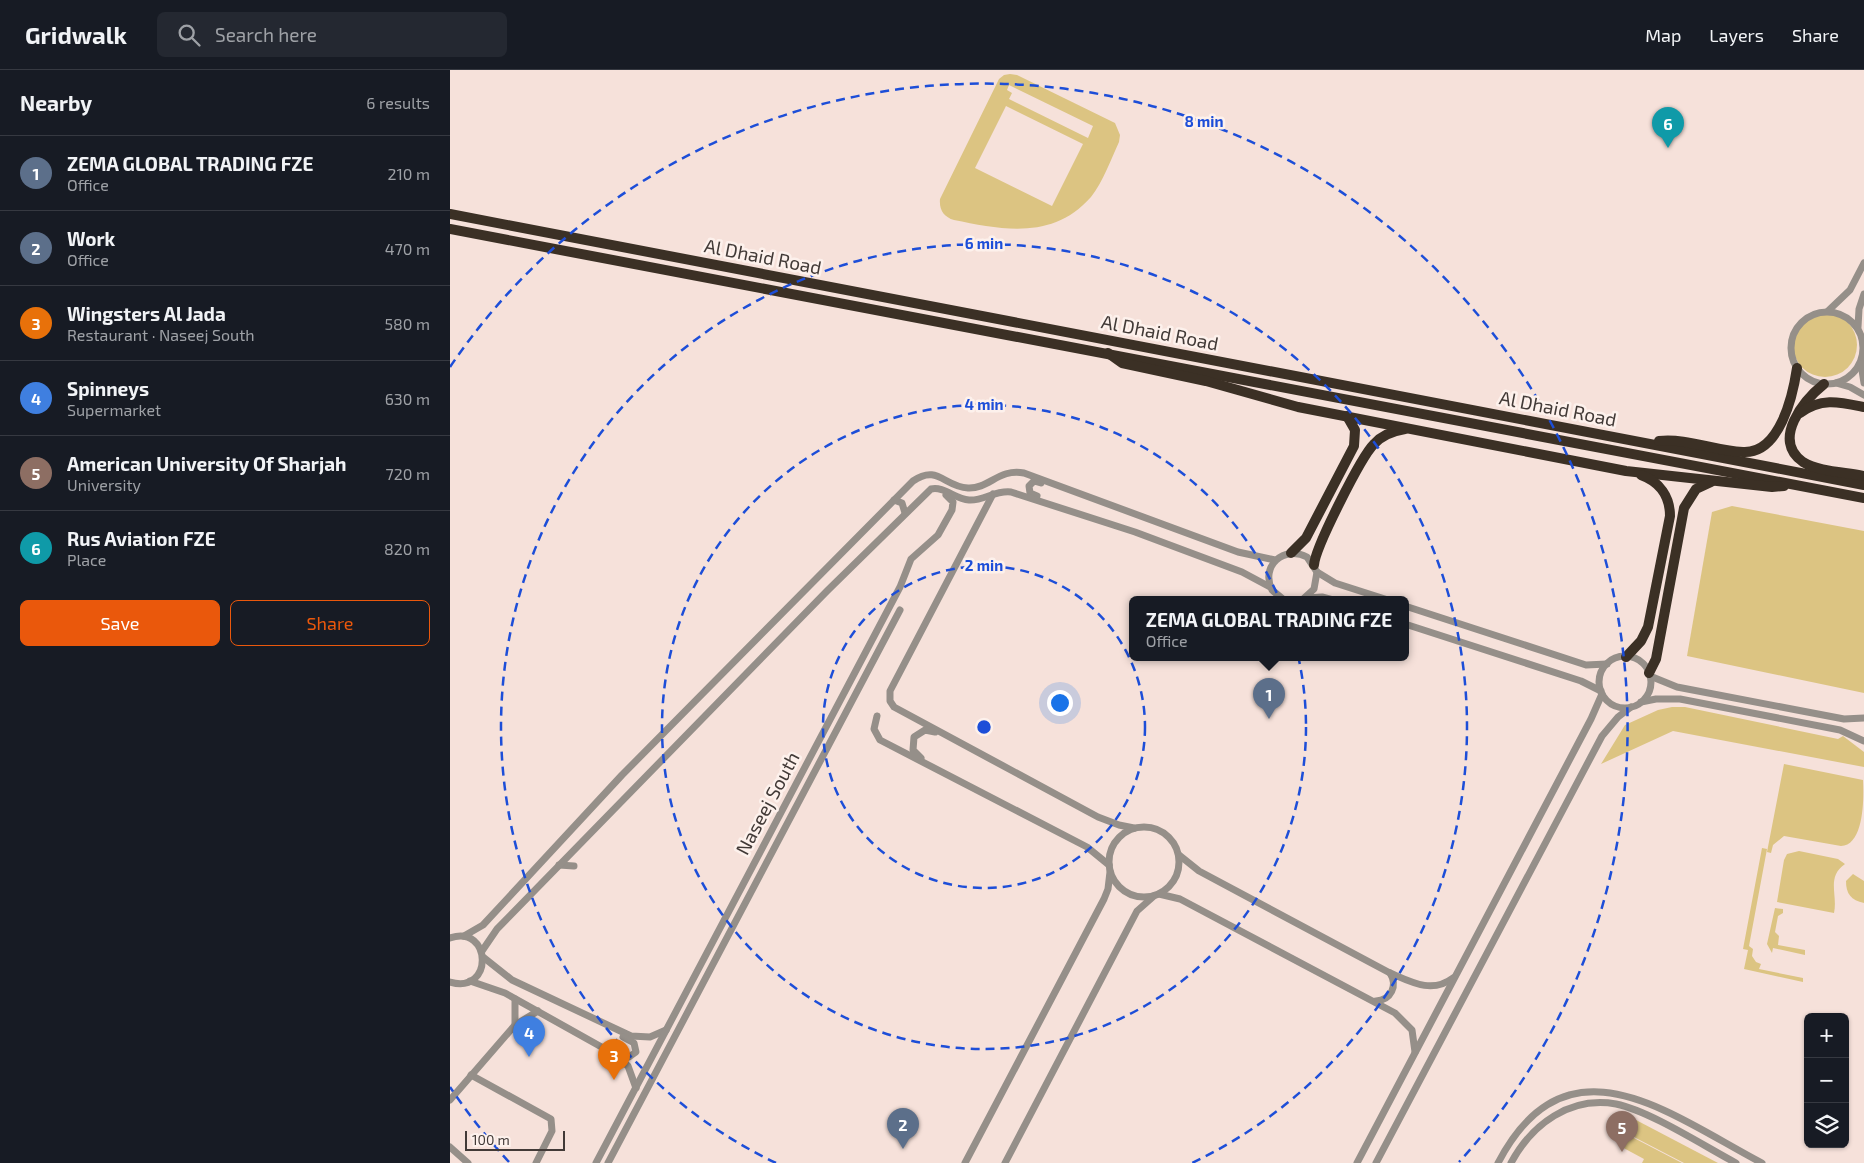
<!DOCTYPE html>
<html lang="en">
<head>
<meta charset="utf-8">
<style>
  :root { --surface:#171b24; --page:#242831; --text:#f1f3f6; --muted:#9ea1a6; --line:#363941; --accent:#ea580c }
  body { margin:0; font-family:"Exo 2",sans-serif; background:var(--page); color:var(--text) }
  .controls { position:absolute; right:15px; bottom:15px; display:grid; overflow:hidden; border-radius:8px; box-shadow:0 1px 4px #0004 }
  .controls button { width:45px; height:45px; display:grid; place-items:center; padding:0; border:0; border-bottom:1px solid var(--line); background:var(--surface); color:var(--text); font:25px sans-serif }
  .scale { position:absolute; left:15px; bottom:12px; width:100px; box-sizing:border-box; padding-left:5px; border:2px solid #423a37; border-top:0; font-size:14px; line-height:18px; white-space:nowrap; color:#423a37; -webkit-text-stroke:4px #fdf1ec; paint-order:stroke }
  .you { position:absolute; left:609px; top:632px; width:18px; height:18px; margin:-12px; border:4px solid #fff; border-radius:50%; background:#1a73e8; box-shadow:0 0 0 8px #1a73e833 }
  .badge { display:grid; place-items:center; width:32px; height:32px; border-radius:50%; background:var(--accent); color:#fff; font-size:16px; font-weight:700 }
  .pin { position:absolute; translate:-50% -41px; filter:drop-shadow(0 1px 2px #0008) }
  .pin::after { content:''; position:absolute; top:26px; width:18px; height:15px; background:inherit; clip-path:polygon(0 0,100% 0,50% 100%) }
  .popup { position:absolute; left:679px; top:526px; width:280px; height:65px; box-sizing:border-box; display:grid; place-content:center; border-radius:8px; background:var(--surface); filter:drop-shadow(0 1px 4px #0005); font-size:16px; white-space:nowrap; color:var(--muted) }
  .popup b { font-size:19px; color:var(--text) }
  .popup::after { content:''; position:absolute; left:50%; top:100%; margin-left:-10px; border:10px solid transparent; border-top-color:var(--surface) }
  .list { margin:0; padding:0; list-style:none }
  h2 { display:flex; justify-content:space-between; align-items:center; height:65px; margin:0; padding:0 20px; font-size:21px }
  h2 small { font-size:16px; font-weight:400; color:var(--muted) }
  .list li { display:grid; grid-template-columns:32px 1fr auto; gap:15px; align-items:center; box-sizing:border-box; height:75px; padding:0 20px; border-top:1px solid var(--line) }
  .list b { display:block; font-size:19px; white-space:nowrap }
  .list p { margin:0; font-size:16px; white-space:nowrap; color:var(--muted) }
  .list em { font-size:16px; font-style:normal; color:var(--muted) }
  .actions { display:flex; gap:10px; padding:15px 20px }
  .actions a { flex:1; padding:11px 0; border:1px solid var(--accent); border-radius:8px; text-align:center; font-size:18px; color:var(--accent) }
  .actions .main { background:var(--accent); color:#fff }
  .icon { flex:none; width:28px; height:28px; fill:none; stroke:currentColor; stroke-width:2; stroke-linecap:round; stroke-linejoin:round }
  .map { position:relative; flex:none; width:1414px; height:1093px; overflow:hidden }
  header { display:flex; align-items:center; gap:30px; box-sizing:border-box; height:70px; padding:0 25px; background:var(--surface); border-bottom:1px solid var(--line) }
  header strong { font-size:24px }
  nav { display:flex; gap:28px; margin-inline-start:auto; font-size:18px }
  .search { width:350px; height:45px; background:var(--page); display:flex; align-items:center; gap:12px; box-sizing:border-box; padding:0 18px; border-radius:8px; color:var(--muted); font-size:19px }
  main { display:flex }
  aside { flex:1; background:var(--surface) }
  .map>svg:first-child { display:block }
  .green { fill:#dcc482; fill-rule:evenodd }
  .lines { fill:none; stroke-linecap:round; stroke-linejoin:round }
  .minor { stroke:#958f89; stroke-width:7 }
  .highway { stroke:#3b3025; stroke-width:10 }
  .ring { fill:none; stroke:#1d4ed8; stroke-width:2.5; stroke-dasharray:9 6 }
  .labels { text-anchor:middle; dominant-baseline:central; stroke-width:5; stroke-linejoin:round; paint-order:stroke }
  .street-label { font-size:19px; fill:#423a37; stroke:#fdf1ec }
  .centre { fill:#1d4ed8; stroke:#fdf1ec; stroke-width:2.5 }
  .ring-label { font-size:15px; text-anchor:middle; font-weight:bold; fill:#1d4ed8; stroke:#fdf1ec; stroke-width:5; stroke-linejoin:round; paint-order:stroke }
</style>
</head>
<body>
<header>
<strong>Gridwalk</strong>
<div class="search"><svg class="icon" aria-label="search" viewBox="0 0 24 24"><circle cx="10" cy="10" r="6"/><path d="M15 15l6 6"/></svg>Search here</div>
<nav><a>Map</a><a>Layers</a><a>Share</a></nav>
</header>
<main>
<aside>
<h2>Nearby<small>6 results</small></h2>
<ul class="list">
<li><span class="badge" style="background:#5c6f8a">1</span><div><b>ZEMA GLOBAL TRADING FZE</b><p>Office</p></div><em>210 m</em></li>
<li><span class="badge" style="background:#5c6f8a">2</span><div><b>Work</b><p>Office</p></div><em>470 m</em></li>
<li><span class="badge" style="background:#e8710a">3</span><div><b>Wingsters Al Jada</b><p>Restaurant · Naseej South</p></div><em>580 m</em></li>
<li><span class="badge" style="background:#3f7fe0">4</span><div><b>Spinneys</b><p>Supermarket</p></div><em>630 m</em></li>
<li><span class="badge" style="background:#8d6e63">5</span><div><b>American University Of Sharjah</b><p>University</p></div><em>720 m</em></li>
<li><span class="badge" style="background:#0f9aa8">6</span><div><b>Rus Aviation FZE</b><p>Place</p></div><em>820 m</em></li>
</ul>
<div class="actions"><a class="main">Save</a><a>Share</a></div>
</aside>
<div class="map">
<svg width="1414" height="1093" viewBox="0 0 1414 1093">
  <rect width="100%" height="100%" fill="#f6e1da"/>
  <g class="green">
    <path d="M560,4L567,5L665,53L670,65L669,72C661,89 653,112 641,127C603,170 553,160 504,150C494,147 489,140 490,129L549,9L554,5ZM559,15L643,56L638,68L559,29L562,23L557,20ZM556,36L633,74L602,136L525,98Z"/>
    <circle cx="1375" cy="275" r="32"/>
    <polygon points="1282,436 1414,461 1414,623 1237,586 1262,442"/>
    <polygon points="1222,637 1235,637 1388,669 1393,666 1414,682 1414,697 1223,661 1151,694 1175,655 1208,640"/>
    <path d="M1334,694L1413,710C1414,729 1414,775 1391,776L1334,766L1323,775L1321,783L1317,782Z"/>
    <polygon points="1312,778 1317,779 1299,876 1303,879 1302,886 1306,892 1311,894 1309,899 1353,908 1353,912 1294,899 1298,880 1293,879"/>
    <path d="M1349,781L1388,789L1395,794C1376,807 1388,825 1384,843L1327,832L1334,790L1337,784Z"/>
    <path d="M1403,804L1414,811V833C1401,830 1396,824 1396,811Z"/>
    <polygon points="1325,838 1333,839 1333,843 1328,846 1325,862 1329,866 1328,875 1355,880 1355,885 1323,878 1322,883 1317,874"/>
    <polygon points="1186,1050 1268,1093 1234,1093 1182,1066"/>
    <polygon points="1182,1067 1232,1093 1192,1093 1194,1089 1168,1075 1168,1071"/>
  </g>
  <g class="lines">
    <g class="minor">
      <polyline points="1378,241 1400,220 1414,193"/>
      <circle cx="1377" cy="278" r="36"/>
      <polyline points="1408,257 1409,239 1414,224"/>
      <polyline points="1411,294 1414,313"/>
      <polyline points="1386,313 1400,317 1414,325"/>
      <polyline points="543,424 440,621 440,631 444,637 648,747 669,755 684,758"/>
      <polyline points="587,426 580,423 579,416 584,411 591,413"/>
      <polyline points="444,430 452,433 455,443"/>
      <polyline points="867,502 885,513 938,530"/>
      <polyline points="857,528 872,527 883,530"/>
      <path d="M834,530L822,520C810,496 834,475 857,487L867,502L864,519L852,530"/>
      <polyline points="955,536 1136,595 1157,594"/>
      <polyline points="955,554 1131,611 1151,621"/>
      <circle cx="1175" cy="612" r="26"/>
      <polyline points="1200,606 1227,617 1394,649 1414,648"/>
      <polyline points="1191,632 1206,629 1230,629 1390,660 1414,671"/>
      <polyline points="427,646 424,659 430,670 637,777 659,795"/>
      <polyline points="471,688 463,680 464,667 475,660 485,662"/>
      <circle cx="694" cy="792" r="35"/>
      <path d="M729,785L749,801L940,903C961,912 982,924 1003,908"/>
      <polyline points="109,795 124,796"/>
      <polyline points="709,824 730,829 945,943 962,960 965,982"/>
      <path d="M14,866L33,855L172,705L463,411C488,394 494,417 518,418C539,419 549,398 574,403L788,482L825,490"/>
      <path d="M0,868C42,854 44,925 0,912"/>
      <path d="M32,881L47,859L377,521L481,419C494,416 505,429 519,430C534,431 545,420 561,422L685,462L792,502L820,517"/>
      <polyline points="33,887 62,910 181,966 200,967 216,960"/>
      <polyline points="20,911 55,923 164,984 178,996 186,1018"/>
      <path d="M926,931C941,930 948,916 940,903"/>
      <polyline points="65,955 65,929"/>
      <polyline points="168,982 179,987 186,982 184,973 173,967"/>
      <polyline points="21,1005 101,1049 102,1061 86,1093"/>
      <polyline points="0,1030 65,955 88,941"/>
      <polyline points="0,1077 18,1093"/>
      <polyline points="146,1093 450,517 461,489 488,465 502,440 503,432 496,425"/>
      <polyline points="158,1093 450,540"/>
      <polyline points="515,1093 654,829 658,819 660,802"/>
      <polyline points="555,1093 687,841 704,826"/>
      <polyline points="907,1093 1141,649 1152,624"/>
      <polyline points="926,1093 1152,666 1168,647 1181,637"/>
      <path d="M1048,1093C1117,961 1219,1044 1312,1093"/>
      <path d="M1061,1093C1082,1054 1120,1026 1166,1034C1200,1041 1254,1076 1286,1093"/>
    </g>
    <g class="highway">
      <polyline points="0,144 1414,415"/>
      <path d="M0,159C471,250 943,336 1414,428"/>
      <polyline points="658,283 672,293 756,311 848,337 1176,401 1322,417 1334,416"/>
      <path d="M1374,314C1354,330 1321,370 1353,392C1369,402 1396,402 1414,406"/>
      <path d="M1350,343C1371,327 1390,332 1414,337"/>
      <path d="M1209,371C1238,368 1264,381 1293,382C1330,384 1343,325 1347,298"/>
      <polyline points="841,483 856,468 904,376 905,360 897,346"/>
      <path d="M864,495C865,478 911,387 924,374C932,365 943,361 955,359"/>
      <path d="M1176,587L1191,571L1198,557L1220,446C1220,427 1210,412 1191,405"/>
      <polyline points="1199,603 1206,589 1234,438 1246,419 1261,412"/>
    </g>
  </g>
  <g class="ring">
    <circle cx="534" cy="657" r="161"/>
    <circle cx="534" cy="657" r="322"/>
    <path d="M326 1093A483 483 0 1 1 742 1093"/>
    <path d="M59 1092A644 644 0 0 1 0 1017M0 297A644 644 0 1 1 1009 1092"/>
  </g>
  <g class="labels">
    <g class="street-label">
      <text transform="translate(313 186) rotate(11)">Al Dhaid Road</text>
      <text transform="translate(710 262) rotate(11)">Al Dhaid Road</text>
      <text transform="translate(1108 338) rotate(11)">Al Dhaid Road</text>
      <text transform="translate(317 733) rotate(-62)">Naseej South</text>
    </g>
  </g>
  <circle cx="534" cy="657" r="8" class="centre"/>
  <g class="ring-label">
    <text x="754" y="57">8 min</text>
    <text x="534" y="179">6 min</text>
    <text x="534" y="340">4 min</text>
    <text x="534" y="501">2 min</text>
  </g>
</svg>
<div class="controls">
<button>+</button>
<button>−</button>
<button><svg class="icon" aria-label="layers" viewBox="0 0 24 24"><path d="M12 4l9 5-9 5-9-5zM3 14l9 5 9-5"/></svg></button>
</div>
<div class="scale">100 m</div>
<div class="you"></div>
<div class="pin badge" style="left:819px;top:649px;background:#5c6f8a">1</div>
<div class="popup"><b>ZEMA GLOBAL TRADING FZE</b>Office</div>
<div class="pin badge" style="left:453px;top:1079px;background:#5c6f8a">2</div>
<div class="pin badge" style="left:164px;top:1010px;background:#e8710a">3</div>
<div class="pin badge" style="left:79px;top:987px;background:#3f7fe0">4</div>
<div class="pin badge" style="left:1172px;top:1082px;background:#8d6e63">5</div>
<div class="pin badge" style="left:1218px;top:78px;background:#0f9aa8">6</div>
</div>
</main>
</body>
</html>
